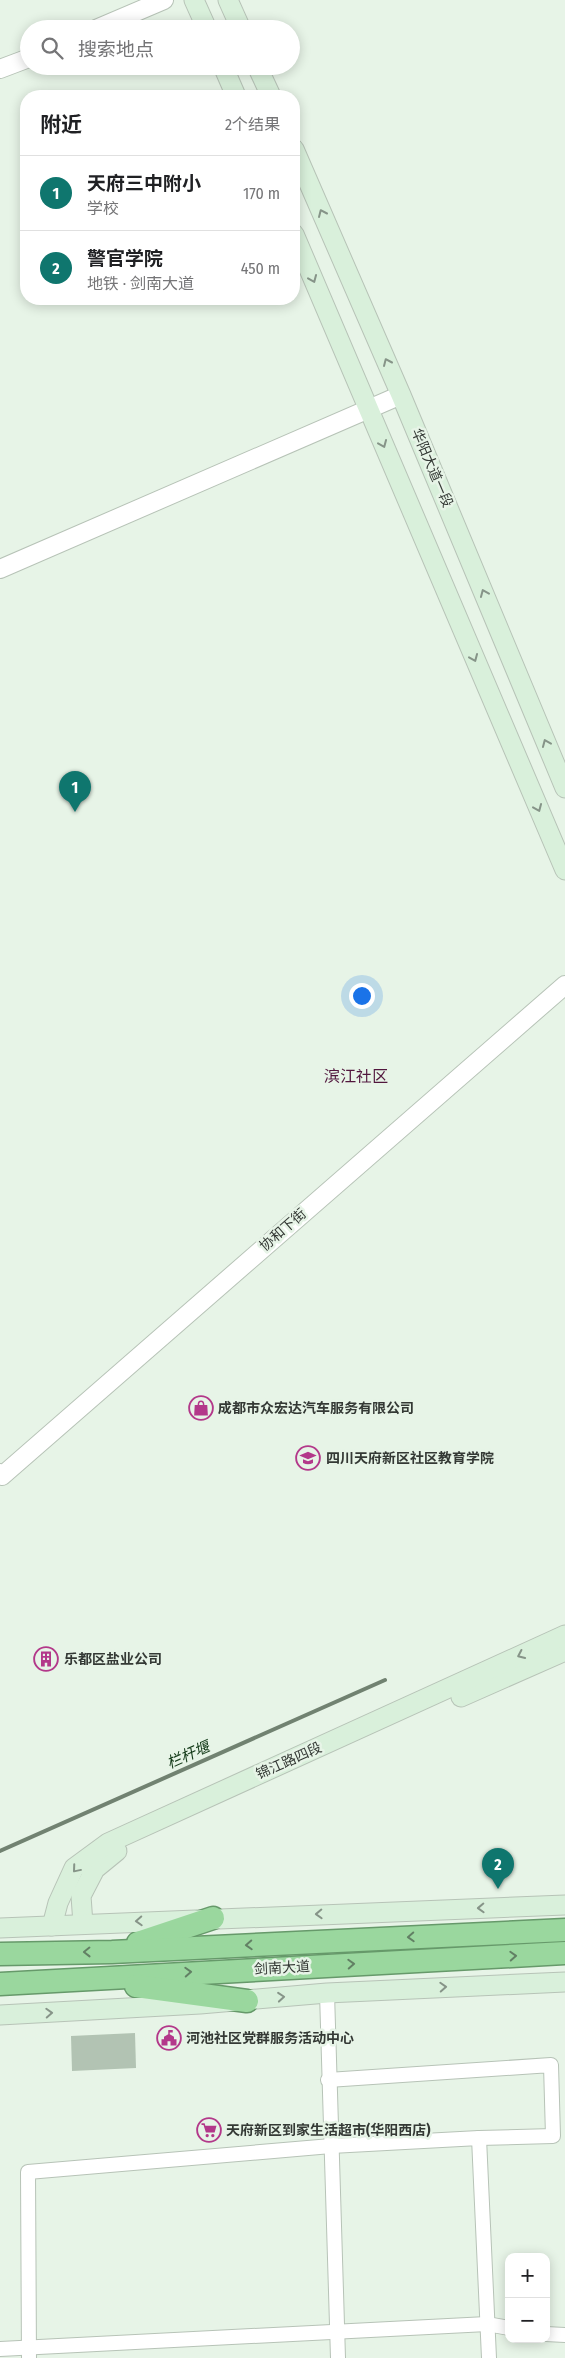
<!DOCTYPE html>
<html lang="zh">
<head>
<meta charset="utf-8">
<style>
  :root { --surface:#fff; --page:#f2f2f2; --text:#202124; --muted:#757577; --line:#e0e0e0; --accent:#0f766e }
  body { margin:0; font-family:"Fira Sans Condensed","Noto Sans SC",sans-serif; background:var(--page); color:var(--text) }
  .controls { position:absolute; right:15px; bottom:15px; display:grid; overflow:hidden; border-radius:10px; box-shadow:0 2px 12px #0003 }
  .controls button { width:45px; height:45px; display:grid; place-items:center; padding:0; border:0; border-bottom:1px solid var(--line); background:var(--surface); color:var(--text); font:25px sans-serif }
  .you { position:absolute; left:361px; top:995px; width:18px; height:18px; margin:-12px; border:4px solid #fff; border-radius:50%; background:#1a73e8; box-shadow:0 0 0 8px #1a73e833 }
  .badge { display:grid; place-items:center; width:32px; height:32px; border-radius:50%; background:var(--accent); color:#fff; font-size:16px; font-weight:700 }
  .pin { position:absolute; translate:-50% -41px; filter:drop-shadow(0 1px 2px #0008) }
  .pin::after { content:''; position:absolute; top:26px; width:18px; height:15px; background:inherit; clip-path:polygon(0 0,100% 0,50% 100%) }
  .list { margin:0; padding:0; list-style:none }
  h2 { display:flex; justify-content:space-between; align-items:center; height:65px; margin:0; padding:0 20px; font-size:21px }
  h2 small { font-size:16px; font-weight:400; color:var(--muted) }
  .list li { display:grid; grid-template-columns:32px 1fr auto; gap:15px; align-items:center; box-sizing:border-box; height:75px; padding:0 20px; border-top:1px solid var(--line) }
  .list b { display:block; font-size:19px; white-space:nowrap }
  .list p { margin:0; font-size:16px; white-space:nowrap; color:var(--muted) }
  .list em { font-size:16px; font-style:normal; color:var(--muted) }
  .icon { flex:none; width:28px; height:28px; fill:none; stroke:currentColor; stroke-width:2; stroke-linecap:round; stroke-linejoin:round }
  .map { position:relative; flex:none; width:565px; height:2358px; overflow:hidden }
  .search { position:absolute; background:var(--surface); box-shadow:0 2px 12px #0003; left:20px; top:20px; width:280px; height:55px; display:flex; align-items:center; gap:12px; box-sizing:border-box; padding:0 18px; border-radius:28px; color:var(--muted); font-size:19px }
  .panel { position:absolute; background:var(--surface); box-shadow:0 2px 12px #0003; left:20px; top:90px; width:280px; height:215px; border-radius:20px }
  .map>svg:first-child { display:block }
  .grass { fill:#b2c3b3 }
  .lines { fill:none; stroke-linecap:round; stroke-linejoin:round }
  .stream { stroke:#718271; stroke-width:4 }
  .minor-casing { stroke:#b7c3b7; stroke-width:16 }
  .tertiary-casing { stroke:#b7c3b7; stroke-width:20 }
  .secondary-casing { stroke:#b7c3b7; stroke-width:21 }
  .trunk-casing { stroke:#66996a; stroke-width:25 }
  .minor { stroke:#fff; stroke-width:14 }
  .tertiary { stroke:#fff; stroke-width:18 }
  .secondary { stroke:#d9f0db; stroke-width:19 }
  .trunk { stroke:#9ad79e; stroke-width:22 }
  .oneway { stroke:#869488 }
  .oneway2 { stroke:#628064 }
  .labels { text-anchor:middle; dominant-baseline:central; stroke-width:5; stroke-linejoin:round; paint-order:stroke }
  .street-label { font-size:14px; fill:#343935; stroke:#e7f4e7 }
  .poi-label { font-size:14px; font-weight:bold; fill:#343935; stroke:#e7f4e7; text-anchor:start }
  .water-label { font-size:15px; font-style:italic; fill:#103715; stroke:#e7f4e7 }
  .quarter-label { font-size:16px; fill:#51163d; stroke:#e7f4e7 }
</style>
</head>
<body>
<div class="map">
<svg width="565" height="2358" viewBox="0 0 565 2358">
  <rect width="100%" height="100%" fill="#e7f4e7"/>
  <polygon class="grass" points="135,2033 136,2068 72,2071 71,2036"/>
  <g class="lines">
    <polyline class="stream" points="0,1851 385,1680"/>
    <g class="minor-casing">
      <g id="minor">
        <polyline points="327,1993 338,2358"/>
        <polyline points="328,2080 551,2065 553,2136 479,2138"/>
        <polyline points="546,2334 565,2335"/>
        <polyline points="0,2349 487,2324 509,2328"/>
        <polyline points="29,2358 28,2172 331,2146 479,2138 489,2358"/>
      </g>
    </g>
    <g class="tertiary-casing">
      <g id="tertiary">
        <polyline points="96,29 164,0"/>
        <polyline points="0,69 29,58"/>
        <polyline points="0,569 401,395"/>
        <polyline points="0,1473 2,1476 565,985"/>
      </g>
    </g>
    <g class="secondary-casing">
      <g id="secondary">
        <polyline points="194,0 207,29"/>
        <polyline points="228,0 241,29"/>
        <polyline points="223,66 236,96"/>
        <polyline points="257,66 271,96"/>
        <polyline points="294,149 401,395 565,788"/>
        <polyline points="294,234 565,870"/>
        <polyline points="461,1697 565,1651"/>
        <polyline points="83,1924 81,1896 95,1869 117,1851"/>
        <polyline points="52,1926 58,1903 74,1868 108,1843 565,1635"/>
        <polyline points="0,1928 565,1905"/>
        <polyline points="0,2015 200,2004 327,1993 565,1982"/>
      </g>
    </g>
    <g class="trunk-casing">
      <g id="trunk">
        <polyline points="138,1943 213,1918"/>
        <polyline points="0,1954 112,1952 565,1930"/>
        <polyline points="0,1984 565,1953"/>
        <polyline points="136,1986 247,2001"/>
      </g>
    </g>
    <use href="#minor" class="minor"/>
    <use href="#tertiary" class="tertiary"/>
    <use href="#secondary" class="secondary"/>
    <use href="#trunk" class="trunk"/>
  </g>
  <defs><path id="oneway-chevron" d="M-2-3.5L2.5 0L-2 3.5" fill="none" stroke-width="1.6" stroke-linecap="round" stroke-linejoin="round" transform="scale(1.25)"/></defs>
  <g class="oneway">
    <use href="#oneway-chevron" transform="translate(322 213) rotate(-114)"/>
    <use href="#oneway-chevron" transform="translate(313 279) rotate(67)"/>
    <use href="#oneway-chevron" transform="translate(387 362) rotate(-114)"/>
    <use href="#oneway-chevron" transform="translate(383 444) rotate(67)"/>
    <use href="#oneway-chevron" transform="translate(484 593) rotate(-113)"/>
    <use href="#oneway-chevron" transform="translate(474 658) rotate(67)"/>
    <use href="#oneway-chevron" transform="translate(546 743) rotate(-113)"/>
    <use href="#oneway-chevron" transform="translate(538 808) rotate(67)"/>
    <use href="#oneway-chevron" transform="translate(521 1655) rotate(155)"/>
    <use href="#oneway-chevron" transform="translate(76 1869) rotate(130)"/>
    <use href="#oneway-chevron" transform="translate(481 1908) rotate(178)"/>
    <use href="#oneway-chevron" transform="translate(319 1914) rotate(178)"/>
    <use href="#oneway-chevron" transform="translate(139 1921) rotate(177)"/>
    <use href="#oneway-chevron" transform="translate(443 1987) rotate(-3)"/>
    <use href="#oneway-chevron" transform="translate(281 1997) rotate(-5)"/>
    <use href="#oneway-chevron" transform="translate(49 2013) rotate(-3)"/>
  </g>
  <g class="oneway2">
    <use href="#oneway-chevron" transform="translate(411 1937) rotate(177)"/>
    <use href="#oneway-chevron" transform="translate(249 1945) rotate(177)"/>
    <use href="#oneway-chevron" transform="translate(87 1952) rotate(179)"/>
    <use href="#oneway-chevron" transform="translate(513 1956) rotate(-3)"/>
    <use href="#oneway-chevron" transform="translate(351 1964) rotate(-3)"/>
    <use href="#oneway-chevron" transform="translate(188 1972) rotate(-3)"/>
  </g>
  <defs>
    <g id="shop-ring" transform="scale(1.25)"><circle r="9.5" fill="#e7f4e7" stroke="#b3388a" stroke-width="1.5"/><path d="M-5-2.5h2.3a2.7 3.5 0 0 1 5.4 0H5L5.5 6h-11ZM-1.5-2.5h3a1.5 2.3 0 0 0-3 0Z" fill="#b3388a"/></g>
    <g id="school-ring" transform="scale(1.25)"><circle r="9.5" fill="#e7f4e7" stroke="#b3388a" stroke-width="1.5"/><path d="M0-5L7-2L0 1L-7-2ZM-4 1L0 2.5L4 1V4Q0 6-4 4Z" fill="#b3388a"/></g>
    <g id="building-ring" transform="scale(1.25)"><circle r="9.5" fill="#e7f4e7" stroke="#b3388a" stroke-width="1.5"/><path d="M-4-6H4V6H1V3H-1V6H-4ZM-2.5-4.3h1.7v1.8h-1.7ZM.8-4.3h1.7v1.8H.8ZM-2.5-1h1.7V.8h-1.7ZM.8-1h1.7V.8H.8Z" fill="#b3388a"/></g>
    <g id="civic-ring" transform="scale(1.25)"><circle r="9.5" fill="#e7f4e7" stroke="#b3388a" stroke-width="1.5"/><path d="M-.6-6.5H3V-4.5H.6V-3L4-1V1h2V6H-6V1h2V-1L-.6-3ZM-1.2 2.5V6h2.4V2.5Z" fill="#b3388a"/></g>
    <g id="supermarket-ring" transform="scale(1.25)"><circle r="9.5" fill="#e7f4e7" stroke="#b3388a" stroke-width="1.5"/><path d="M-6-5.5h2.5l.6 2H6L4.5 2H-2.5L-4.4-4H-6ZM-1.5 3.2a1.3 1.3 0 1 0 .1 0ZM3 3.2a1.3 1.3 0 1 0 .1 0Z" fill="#b3388a"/></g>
  </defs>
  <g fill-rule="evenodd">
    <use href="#shop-ring" x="201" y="1408"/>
    <use href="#school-ring" x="308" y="1458"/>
    <use href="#building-ring" x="46" y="1659"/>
    <use href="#civic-ring" x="169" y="2038"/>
    <use href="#supermarket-ring" x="209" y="2130"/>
  </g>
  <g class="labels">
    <g class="street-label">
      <text transform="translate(432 468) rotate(67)">华阳大道一段</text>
      <text transform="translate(283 1230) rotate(-41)">协和下街</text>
      <text transform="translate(289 1761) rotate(-24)">锦江路四段</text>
      <text transform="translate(282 1968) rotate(-3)">剑南大道</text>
    </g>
    <g class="poi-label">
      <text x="218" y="1408">成都市众宏达汽车服务有限公司</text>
      <text x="326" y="1458">四川天府新区社区教育学院</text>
      <text x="64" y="1659">乐都区盐业公司</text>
      <text x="186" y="2038">河池社区党群服务活动中心</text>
      <text x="226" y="2130">天府新区到家生活超市(华阳西店)</text>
    </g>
    <g class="water-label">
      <text transform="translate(188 1755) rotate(-24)">栏杆堰</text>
    </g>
    <g class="quarter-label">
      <text x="356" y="1076">滨江社区</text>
    </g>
  </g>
</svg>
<div class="controls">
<button>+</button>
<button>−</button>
</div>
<div class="you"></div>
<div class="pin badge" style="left:75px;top:812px">1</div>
<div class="pin badge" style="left:498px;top:1889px">2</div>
<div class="search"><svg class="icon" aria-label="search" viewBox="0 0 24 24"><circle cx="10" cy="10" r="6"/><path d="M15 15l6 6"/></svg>搜索地点</div>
<section class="panel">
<h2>附近<small>2个结果</small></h2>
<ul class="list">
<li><span class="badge">1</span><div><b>天府三中附小</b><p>学校</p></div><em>170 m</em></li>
<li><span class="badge">2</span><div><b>警官学院</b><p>地铁 · 剑南大道</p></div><em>450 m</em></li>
</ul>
</section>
</div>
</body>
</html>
